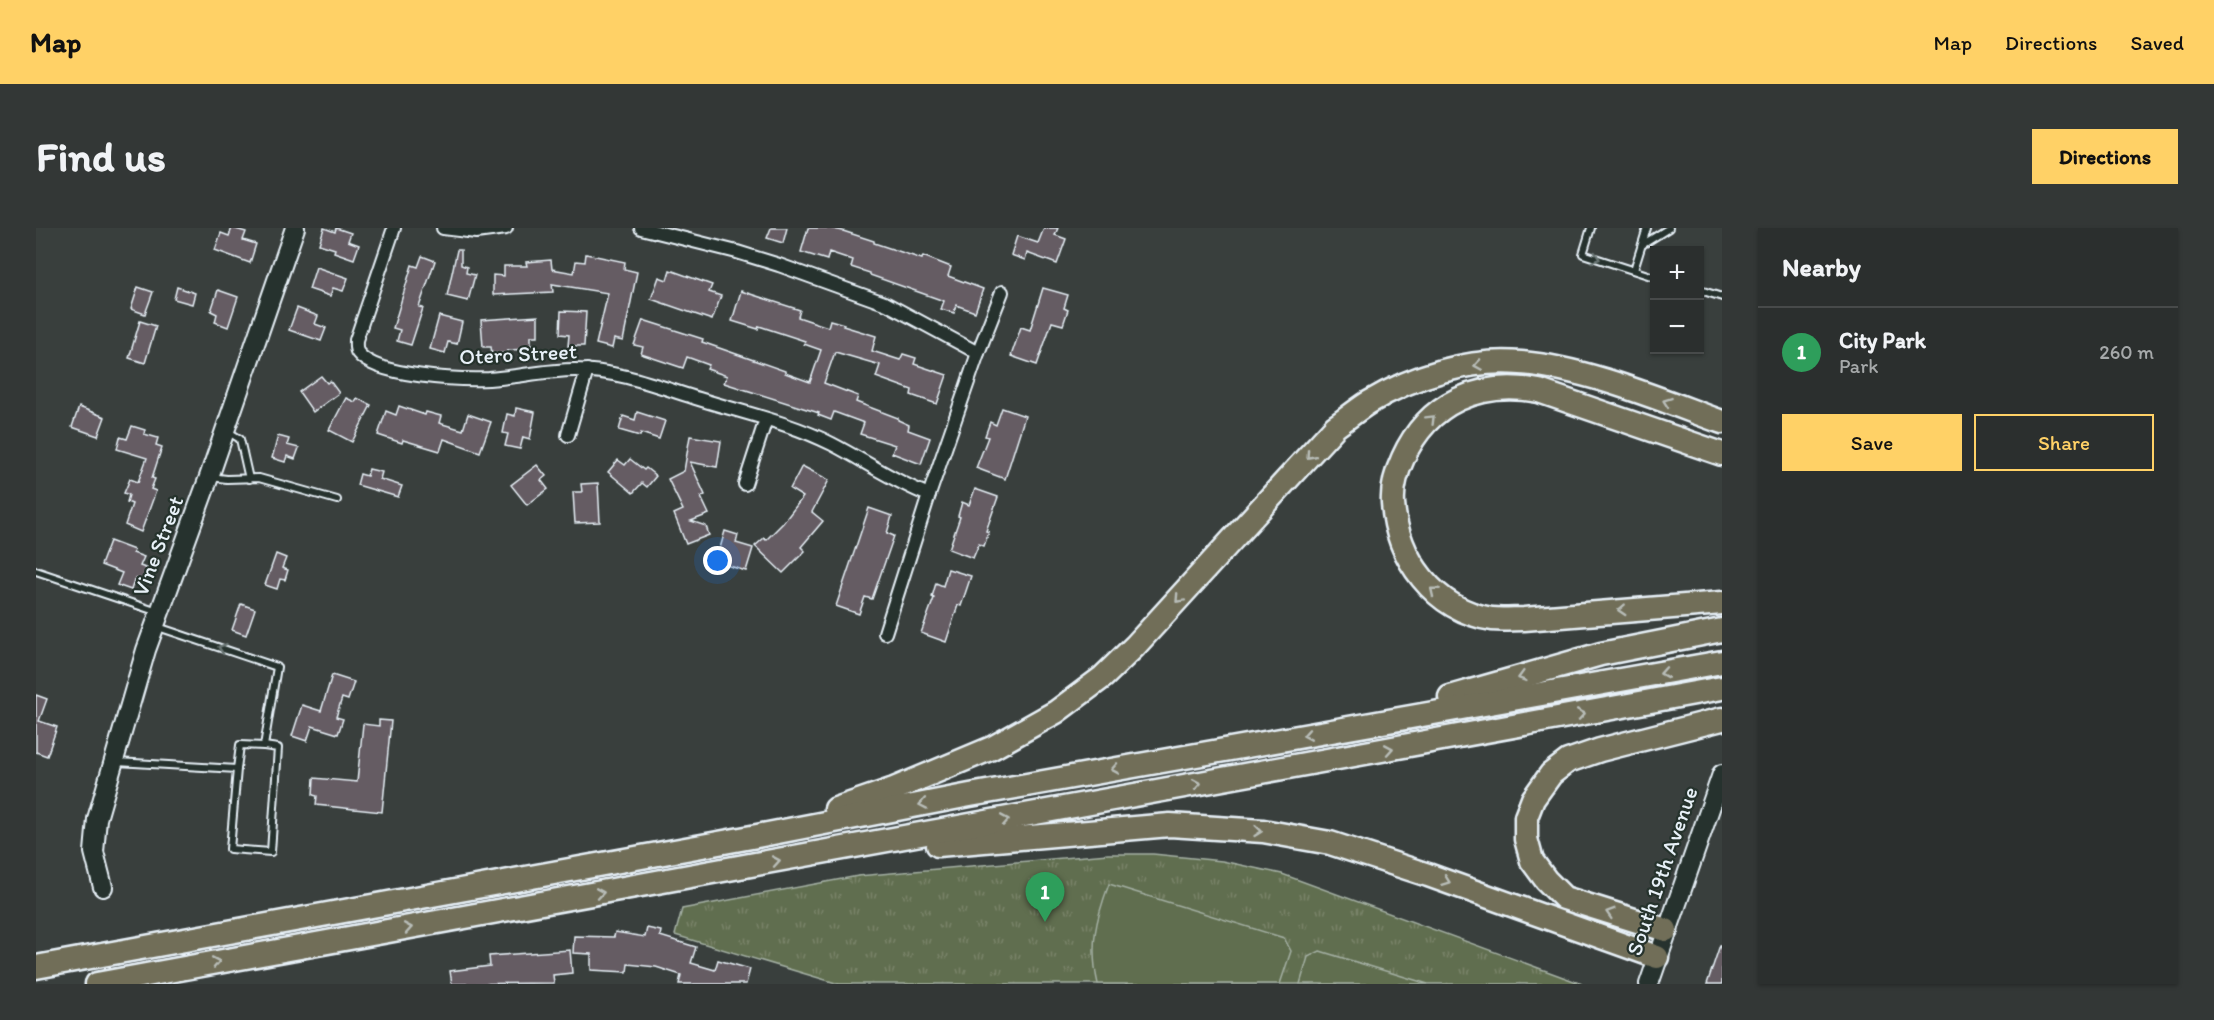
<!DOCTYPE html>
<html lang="en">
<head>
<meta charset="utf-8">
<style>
  :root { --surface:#2b2f2e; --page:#333736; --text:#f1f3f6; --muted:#a6a9aa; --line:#474a4a; --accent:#ffd166 }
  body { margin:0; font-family:Itim,sans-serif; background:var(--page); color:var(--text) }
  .controls { position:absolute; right:18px; top:18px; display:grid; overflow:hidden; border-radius:0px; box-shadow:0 2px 4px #0004 }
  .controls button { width:54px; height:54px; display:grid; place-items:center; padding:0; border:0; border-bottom:2px solid var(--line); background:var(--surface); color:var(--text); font:30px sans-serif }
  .you { position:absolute; left:682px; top:333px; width:21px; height:21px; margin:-15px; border:4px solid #fff; border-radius:50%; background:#1a73e8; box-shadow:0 0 0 9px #1a73e833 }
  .badge { display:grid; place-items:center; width:39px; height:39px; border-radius:50%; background:var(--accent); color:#fff; font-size:20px; font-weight:700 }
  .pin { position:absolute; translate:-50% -50px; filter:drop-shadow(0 2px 3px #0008) }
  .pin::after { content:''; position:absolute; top:32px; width:21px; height:18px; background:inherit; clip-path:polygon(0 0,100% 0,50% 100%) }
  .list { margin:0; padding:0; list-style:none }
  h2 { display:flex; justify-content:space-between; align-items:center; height:78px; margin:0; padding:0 24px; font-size:26px }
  h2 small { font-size:20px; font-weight:400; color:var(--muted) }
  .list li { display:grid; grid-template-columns:39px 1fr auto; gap:18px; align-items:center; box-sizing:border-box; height:90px; padding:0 24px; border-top:2px solid var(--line) }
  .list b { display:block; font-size:22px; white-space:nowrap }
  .list p { margin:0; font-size:20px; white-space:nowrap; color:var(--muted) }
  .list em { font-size:20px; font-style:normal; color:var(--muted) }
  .actions { display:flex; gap:12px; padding:18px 24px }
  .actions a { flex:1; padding:14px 0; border:2px solid var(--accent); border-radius:0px; text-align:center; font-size:21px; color:var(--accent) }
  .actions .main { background:var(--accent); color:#111 }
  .map { position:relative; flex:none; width:1686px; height:756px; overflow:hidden; border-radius:0px }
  header { display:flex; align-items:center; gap:36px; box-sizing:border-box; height:84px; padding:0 30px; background:var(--accent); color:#111 }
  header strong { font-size:28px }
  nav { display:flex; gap:33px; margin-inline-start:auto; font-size:21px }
  .intro { display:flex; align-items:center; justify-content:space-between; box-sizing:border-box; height:144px; padding:0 36px }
  h1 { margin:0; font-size:42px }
  .button { padding:15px 27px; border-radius:0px; background:var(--accent); color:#111; font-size:21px; font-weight:700 }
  main { display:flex; gap:36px; padding:0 36px }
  aside { flex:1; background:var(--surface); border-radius:0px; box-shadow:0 2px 4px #0004 }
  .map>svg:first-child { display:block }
  .grass { fill:url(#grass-tufts); stroke:#a4b0a4; stroke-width:1.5 }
  .pitch { fill:#616e4f; stroke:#a4b0a4; stroke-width:1.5 }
  .building { fill:#655c63; stroke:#e8f1f8; stroke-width:1.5 }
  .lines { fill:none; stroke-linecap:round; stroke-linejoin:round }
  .lane-casing { stroke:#e8f1f8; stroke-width:10 }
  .street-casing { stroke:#e8f1f8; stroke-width:16 }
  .secondary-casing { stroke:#e8f1f8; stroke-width:22 }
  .highway-casing { stroke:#e8f1f8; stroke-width:27 }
  .lane { stroke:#26332d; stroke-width:6 }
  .street { stroke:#26332d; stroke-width:12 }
  .secondary { stroke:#26332d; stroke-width:18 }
  .highway { stroke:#716e59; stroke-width:22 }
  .oneway { stroke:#6a7674 }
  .oneway2 { stroke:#b8bdb8 }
  .labels { text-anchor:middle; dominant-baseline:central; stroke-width:4.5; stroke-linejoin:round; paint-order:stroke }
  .street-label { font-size:22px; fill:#e8f1f8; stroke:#26332d }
</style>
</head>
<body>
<header>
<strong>Map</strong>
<nav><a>Map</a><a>Directions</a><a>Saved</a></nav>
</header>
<div class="intro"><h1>Find us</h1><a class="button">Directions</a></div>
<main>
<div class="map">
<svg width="1686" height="756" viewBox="0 0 1686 756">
  <defs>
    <pattern id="grass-tufts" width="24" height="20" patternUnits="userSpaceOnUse" patternTransform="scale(1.5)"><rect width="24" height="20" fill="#616e4f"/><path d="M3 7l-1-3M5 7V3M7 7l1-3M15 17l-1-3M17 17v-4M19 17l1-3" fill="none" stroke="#788369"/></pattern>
  </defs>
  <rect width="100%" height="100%" fill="#393f3d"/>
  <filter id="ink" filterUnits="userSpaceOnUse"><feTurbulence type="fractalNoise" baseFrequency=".0167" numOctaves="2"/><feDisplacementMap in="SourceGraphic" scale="12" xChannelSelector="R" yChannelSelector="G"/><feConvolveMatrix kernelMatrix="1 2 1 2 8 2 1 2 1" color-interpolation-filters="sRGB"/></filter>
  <g filter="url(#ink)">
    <polygon class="grass" points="1072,626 1117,626 1186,633 1246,646 1546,756 803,756 639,707 646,681 822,648"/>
    <g class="pitch">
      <path d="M1073,656L1248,710L1255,723L1244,756H1062C1053,718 1060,691 1073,656Z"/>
      <polygon points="1284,723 1392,756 1264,756 1272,729"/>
    </g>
    <g class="building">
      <polygon points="196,0 210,4 207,12 220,16 214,35 179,22 185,5 193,8"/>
      <polygon points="288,0 299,4 300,0 315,5 312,13 323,17 318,31 298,24 299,21 283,16"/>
      <polygon points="735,0 751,0 747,15 731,10"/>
      <polygon points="772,0 793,0 807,3 838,13 838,15 886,31 887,28 915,39 912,48 947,61 939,84 920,77 918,85 905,81 908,73 834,47 834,45 815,39 817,32 793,24 791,32 765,24"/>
      <polygon points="1008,0 1022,0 1019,7 1030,11 1021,36 991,25 989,32 975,27 981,8 1002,15"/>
      <polygon points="421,22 425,22 425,37 431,39 430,45 439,47 432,73 411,68"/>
      <polygon points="550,26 589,34 588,41 601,44 587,113 578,111 576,120 560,116 572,65 516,56 517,64 457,67 457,47 468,48 468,38 491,38 490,34 515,32 516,41 538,45 540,33 549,34"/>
      <polygon points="386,28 399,33 383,79 387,80 375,117 361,113 364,102 357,100 376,37 382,39"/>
      <polygon points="280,39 312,50 307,63 297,60 294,68 273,61"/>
      <polygon points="634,42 676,57 673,64 685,68 676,92 615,71 623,49 631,52"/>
      <polygon points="102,59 117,64 109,86 95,81"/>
      <polygon points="141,59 159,65 156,76 138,71"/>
      <polygon points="1007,60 1032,67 1028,80 1032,82 1027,97 1016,94 1001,137 975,128 985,99 994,102"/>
      <polygon points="182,62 202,69 192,99 179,94 181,86 175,83"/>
      <polygon points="705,63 764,82 762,89 792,99 794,92 808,96 807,98 840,108 836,123 864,132 867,126 880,130 878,136 911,147 901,176 875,167 876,162 840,149 844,137 799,124 788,155 822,168 820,174 862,190 862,192 873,197 872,202 894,210 885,236 856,225 859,217 824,206 828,195 798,184 795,192 782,187 783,185 688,155 691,148 671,141 673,137 651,129 647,140 605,126 607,119 598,117 607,92 667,111 666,114 749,143 749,145 774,154 785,122 768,116 769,113 723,98 722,101 696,93"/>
      <polygon points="261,80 282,88 279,96 290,100 285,113 253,102"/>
      <polygon points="525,83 550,84 548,118 532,118 533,107 524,106"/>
      <polygon points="403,88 426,94 421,116 412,114 409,125 394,121"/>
      <polygon points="502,88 502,108 495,108 495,121 472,122 472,125 456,126 455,119 447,119 445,92"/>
      <polygon points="104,93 120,98 109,135 93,130"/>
      <polygon points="285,148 291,155 294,153 303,165 277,184 263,164"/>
      <polygon points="310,170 319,174 321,170 335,177 316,214 293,202"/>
      <polygon points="363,178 389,187 390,184 405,188 403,195 427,202 432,186 455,194 444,224 408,211 404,223 367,212 366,215 342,207 350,183 360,187"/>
      <polygon points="43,179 69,189 62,208 36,199"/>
      <polygon points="480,180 499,184 494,211 487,209 484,221 469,218 472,206 467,205 471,186 479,188"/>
      <polygon points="966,180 989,188 969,251 940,240 952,209 949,208 954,194 960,197"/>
      <polygon points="601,184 629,193 623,211 605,205 604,208 583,202 587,188 599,192"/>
      <polygon points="96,198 109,202 108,206 122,210 120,217 126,219 116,250 119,251 115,261 120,263 105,304 89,297 96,276 91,274 93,267 88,265 94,251 102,254 111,230 81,221 84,209 91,211"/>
      <polygon points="242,208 253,211 251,217 263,220 259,231 251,228 249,234 236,230"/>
      <polygon points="654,208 685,213 681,239 654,234 669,267 665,269 673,286 655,293 670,298 673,307 650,316 638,286 647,282 632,251 648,243"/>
      <polygon points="594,231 608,242 610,240 620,248 611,259 606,255 597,265 572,244 582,232 589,237"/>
      <polygon points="501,237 510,248 505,252 512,261 491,277 475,257"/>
      <polygon points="766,238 793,252 776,284 787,293 765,319 769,323 747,345 719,318 728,310 730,312 747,295 767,269 754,261"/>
      <polygon points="333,241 346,244 344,251 366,258 362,269 321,257 324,246 331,248"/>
      <polygon points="562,255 564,294 539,295 537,264 546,264 545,256"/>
      <polygon points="939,261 962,269 950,303 953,304 948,318 943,316 937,330 913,321 924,289 922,288 926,274 933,277"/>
      <polygon points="833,280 856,288 851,305 858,308 836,371 829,369 823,386 800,378"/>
      <polygon points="689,303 702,307 700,315 717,320 710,343 680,334"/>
      <polygon points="74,313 98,322 97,325 108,329 104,338 115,342 110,354 99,350 95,362 81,357 86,345 65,337"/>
      <polygon points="240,326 250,330 246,340 252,342 249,352 244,351 241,361 229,357"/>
      <polygon points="912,341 935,348 925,378 922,377 910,414 885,405 898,370 896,369 900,355 907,358"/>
      <polygon points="205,376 219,381 210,407 196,402"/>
      <polygon points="296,447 318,454 312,472 306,470 300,489 307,491 302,506 276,498 271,513 256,508 266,477 285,483"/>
      <polygon points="0,467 11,471 3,493 21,499 11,528 0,524"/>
      <polygon points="343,492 355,493 346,584 280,577 281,568 277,567 278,550 321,554 327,496 343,498"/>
      <polygon points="611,700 625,703 624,708 660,719 655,735 679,742 682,732 714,741 710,756 643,756 645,747 620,739 592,736 591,744 555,742 555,726 537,725 538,708 578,709 579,704 609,709"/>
      <polygon points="1684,717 1686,717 1686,756 1671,756"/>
      <polygon points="534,722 536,745 517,747 518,755 416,756 414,743 454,738 453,728"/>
    </g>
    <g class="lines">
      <g class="lane-casing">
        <g id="lane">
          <polyline points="1555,0 1547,26 1618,49"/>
          <polyline points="1606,17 1633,0"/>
          <polyline points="1598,42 1611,0"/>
          <polyline points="1664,62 1686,69"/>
          <polyline points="191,203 204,211 213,251"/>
          <polyline points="174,249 191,251 223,250 301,272"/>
          <polyline points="0,343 122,384"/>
          <polyline points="81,534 201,541 204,517 228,518 241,439 122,399"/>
          <polyline points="201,541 194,621 235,624 242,520 228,518"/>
        </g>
      </g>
      <g class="street-casing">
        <g id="street">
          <path d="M358,0L320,112C320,117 319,121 322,125C340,149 425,152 453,151C482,149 510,142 539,142C581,142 624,159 663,171C708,185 755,195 796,216C829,233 859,254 893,267L849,405"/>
          <polyline points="407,0 440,4 470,0"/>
          <polyline points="605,0 701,24 743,37 851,76 942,125"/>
          <polyline points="532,207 551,142"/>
          <polyline points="709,256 730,191"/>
          <polyline points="893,267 942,125 966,64"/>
        </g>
      </g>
      <g class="secondary-casing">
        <g id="secondary">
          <polyline points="67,659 58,624 61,591 110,422 173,249 259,0"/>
          <polyline points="1613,756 1686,546"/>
        </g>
      </g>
      <g class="highway-casing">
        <g id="highway">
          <path d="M1686,226L1503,163C1444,152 1392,174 1367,230C1361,243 1356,260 1357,275C1361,330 1398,382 1456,391C1466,392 1478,391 1488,391L1686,375"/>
          <polyline points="1414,469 1565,426 1686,402"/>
          <path d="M800,581L858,561L956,520L1020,484L1067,449L1099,418L1299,199C1310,191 1321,182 1332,175C1376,148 1434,130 1485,135C1550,140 1625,172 1686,194"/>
          <polyline points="902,617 1134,597 1227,603 1294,615 1392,647 1621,729"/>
          <polyline points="1630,702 1528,670 1510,652 1496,633 1490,611 1490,589 1497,571 1515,546 1532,533 1564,522 1686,491"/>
          <polyline points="0,739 721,608 934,567 1686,434"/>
          <polyline points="61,756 1686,460"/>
        </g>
      </g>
      <use href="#lane" class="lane"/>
      <use href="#street" class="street"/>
      <use href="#secondary" class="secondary"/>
      <use href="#highway" class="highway"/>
    </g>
    <defs><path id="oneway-chevron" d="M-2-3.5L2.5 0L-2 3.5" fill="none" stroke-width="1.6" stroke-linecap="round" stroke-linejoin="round" transform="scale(1.5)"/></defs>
    <g class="oneway">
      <use href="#oneway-chevron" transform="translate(1560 30) rotate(18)"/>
      <use href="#oneway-chevron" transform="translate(186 420) rotate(-161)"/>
    </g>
    <g class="oneway2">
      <use href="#oneway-chevron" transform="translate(1442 137) rotate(171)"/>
      <use href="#oneway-chevron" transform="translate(1631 174) rotate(-160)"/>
      <use href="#oneway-chevron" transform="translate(1395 191) rotate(-45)"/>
      <use href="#oneway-chevron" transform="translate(1274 227) rotate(132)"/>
      <use href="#oneway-chevron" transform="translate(1398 363) rotate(-141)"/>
      <use href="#oneway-chevron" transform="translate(1143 371) rotate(133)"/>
      <use href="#oneway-chevron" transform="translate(1586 382) rotate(177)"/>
      <use href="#oneway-chevron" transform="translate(1628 445) rotate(170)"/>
      <use href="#oneway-chevron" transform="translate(1486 449) rotate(164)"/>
      <use href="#oneway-chevron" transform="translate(1545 486) rotate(-10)"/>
      <use href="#oneway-chevron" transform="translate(1271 507) rotate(170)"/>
      <use href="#oneway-chevron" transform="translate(1353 521) rotate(-10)"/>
      <use href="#oneway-chevron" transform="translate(1079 541) rotate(170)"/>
      <use href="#oneway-chevron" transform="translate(1161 556) rotate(-10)"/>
      <use href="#oneway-chevron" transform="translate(887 576) rotate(169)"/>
      <use href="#oneway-chevron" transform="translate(969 592) rotate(-10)"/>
      <use href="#oneway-chevron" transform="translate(1222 603) rotate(6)"/>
      <use href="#oneway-chevron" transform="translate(740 633) rotate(-10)"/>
      <use href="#oneway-chevron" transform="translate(1410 653) rotate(20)"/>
      <use href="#oneway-chevron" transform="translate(564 665) rotate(-10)"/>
      <use href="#oneway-chevron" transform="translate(1574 685) rotate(-163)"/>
      <use href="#oneway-chevron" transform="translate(372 700) rotate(-10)"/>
      <use href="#oneway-chevron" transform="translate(180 734) rotate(-10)"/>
    </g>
  </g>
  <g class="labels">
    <g class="street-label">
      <text transform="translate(482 126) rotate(-3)">Otero Street</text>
      <text transform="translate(122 318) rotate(-69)">Vine Street</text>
      <text transform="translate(1626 643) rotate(-71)">South 19th Avenue</text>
    </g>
  </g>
</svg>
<div class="controls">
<button>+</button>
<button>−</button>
</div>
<div class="you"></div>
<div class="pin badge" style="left:1009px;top:694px;background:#2e9e5b">1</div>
</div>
<aside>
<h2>Nearby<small></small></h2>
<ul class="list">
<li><span class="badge" style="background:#2e9e5b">1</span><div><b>City Park</b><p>Park</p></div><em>260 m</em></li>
</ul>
<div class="actions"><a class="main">Save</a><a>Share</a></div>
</aside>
</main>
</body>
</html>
